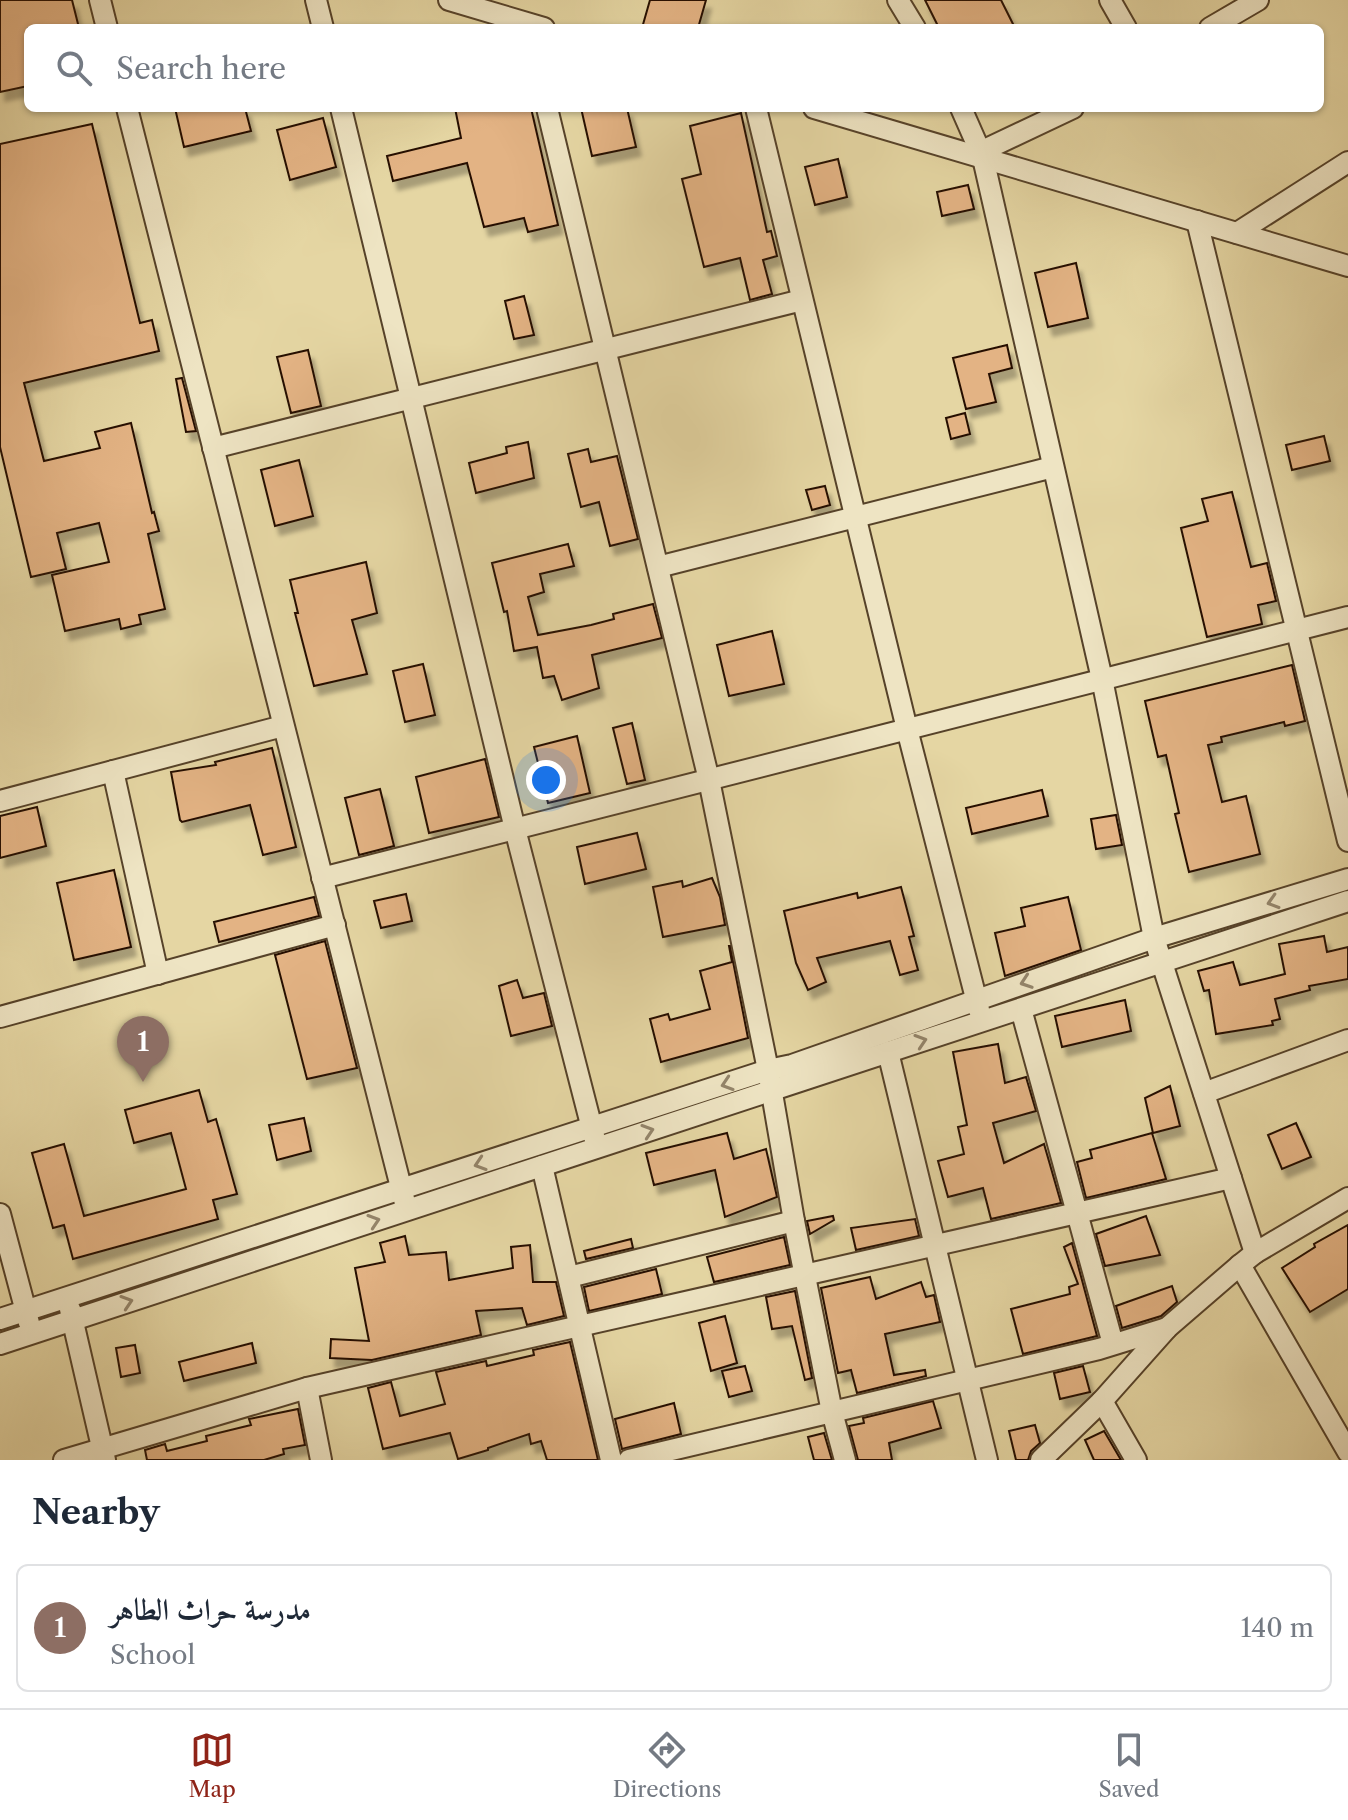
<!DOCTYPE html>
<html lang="en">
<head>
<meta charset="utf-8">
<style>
  :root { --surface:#fff; --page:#f2f2f3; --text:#1f2937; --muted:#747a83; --line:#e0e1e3; --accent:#8f2418 }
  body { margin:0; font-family:"Libre Caslon Text",Amiri,serif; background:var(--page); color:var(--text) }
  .you { position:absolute; left:546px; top:780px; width:28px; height:28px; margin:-20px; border:6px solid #fff; border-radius:50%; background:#1a73e8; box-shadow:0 0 0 12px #1a73e833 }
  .badge { display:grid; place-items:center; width:52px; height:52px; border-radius:50%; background:var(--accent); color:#fff; font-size:26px; font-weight:700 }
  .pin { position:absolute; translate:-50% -66px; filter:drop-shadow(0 2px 4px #0008) }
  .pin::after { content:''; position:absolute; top:42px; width:28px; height:24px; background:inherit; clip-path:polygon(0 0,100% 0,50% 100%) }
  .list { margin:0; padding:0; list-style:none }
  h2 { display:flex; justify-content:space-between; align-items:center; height:104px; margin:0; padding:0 32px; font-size:34px }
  h2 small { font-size:26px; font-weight:400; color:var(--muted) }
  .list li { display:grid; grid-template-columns:52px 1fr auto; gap:24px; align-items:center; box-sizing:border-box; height:128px; margin:0 16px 16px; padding:0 16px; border:2px solid var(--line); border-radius:12px }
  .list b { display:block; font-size:30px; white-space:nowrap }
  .list p { margin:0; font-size:26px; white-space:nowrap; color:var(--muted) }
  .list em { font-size:26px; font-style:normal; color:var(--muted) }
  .icon { flex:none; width:44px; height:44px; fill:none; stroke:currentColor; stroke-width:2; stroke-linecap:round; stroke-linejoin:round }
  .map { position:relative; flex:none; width:1348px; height:1460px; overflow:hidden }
  .search { position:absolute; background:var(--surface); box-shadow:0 2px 6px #0004; left:24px; right:24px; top:24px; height:88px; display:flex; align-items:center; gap:20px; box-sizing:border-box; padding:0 28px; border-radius:12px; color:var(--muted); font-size:30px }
  .sheet { height:248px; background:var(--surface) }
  nav { display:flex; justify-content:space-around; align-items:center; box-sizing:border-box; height:112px; border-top:2px solid var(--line); background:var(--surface); font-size:22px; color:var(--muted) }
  nav a { display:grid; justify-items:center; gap:4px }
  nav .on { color:var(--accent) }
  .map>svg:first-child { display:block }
  .building { fill:#e3b384; stroke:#261100; stroke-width:2; filter:url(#shadow) }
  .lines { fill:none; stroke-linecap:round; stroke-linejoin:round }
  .minor-casing { stroke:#564229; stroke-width:24 }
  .minor { stroke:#eee4c3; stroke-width:20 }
  .oneway { stroke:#94856b }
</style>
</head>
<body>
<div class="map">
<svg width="1348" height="1460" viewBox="0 0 1348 1460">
  <defs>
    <filter id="shadow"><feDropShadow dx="5" dy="9" stdDeviation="2" flood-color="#0004"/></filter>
  </defs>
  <rect width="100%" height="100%" fill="#e5d6a3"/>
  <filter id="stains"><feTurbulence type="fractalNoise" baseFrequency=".0025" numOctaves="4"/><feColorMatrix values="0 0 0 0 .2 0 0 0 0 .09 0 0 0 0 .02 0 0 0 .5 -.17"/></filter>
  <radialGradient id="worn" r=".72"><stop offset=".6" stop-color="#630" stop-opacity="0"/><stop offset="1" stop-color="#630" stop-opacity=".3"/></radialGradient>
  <g class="building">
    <polygon points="0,0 72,0 79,28 28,28 28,86 0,92"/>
    <polygon points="650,0 706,0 698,28 642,28"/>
    <polygon points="925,0 1001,0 1015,28 939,28"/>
    <polygon points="175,108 245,108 251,131 184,147"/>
    <polygon points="455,108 531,108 558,225 528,232 524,218 484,227 467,163 393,181 387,156 461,138"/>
    <polygon points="581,108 627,108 636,147 592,156"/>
    <polygon points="741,113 767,232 771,231 777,256 763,260 772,294 750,300 740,258 704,267 682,179 701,174 690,126"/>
    <polygon points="323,118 336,167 290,180 277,130"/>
    <polygon points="92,124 140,323 152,320 159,351 24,383 44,461 100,448 95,432 131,423 152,513 154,512 159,531 148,534 165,609 139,615 141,624 121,629 119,619 65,631 52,575 109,562 99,523 57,533 66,569 31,577 0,447 0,144"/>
    <polygon points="838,159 847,197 815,205 805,167"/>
    <polygon points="968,185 974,209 942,216 937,192"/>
    <polygon points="1076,263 1088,318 1048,327 1035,273"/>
    <polygon points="524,296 534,335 514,339 505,301"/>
    <polygon points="1007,345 1012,368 989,374 996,402 966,409 953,358"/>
    <polygon points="308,350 321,406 291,413 277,357"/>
    <polygon points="182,378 196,431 186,432 176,379"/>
    <polygon points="965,413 970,434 951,439 946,418"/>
    <polygon points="1324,436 1330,461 1292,470 1286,445"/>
    <polygon points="528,442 534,478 476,493 469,463 507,453 506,447"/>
    <polygon points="588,449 591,462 617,456 638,539 610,546 599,502 581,507 568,454"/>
    <polygon points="299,460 313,516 275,526 261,470"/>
    <polygon points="825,486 830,505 812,510 806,490"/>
    <polygon points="1232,492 1251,567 1267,563 1276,601 1258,605 1262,624 1207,637 1181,528 1208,521 1202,499"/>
    <polygon points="568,544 574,566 540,574 544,592 528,597 538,635 591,625 614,619 613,614 653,604 662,638 592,655 599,688 562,700 554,676 543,678 537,647 514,651 507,611 504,612 492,563"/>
    <polygon points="366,562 377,613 352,620 367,674 314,686 295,613 298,613 290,580"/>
    <polygon points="772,631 784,684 729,696 717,645"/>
    <polygon points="423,664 435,715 405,722 393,671"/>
    <polygon points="1292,665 1305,721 1285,726 1284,722 1238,733 1221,737 1222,742 1208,745 1222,802 1246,796 1260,854 1189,872 1175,814 1179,813 1166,755 1158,757 1145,701"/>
    <polygon points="632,723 645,780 627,784 613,728"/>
    <polygon points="577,736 590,793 548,803 534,747"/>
    <polygon points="272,748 296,847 263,855 250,805 182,822 180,820 171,772 216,765 215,762"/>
    <polygon points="485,759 499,817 429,833 416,777"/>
    <polygon points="380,789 394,846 359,855 345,798"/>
    <polygon points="1042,790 1048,816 972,834 966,808"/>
    <polygon points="37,807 46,846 0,858 0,816"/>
    <polygon points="1116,815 1122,845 1096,849 1091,819"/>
    <polygon points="637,833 646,869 585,884 577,847"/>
    <polygon points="114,870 131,947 74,960 57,883"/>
    <polygon points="712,878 720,897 725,925 663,937 653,887 682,881 683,887"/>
    <polygon points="901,887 914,936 909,937 918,970 900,975 890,941 817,958 826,982 808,990 796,963 784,911 857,893 858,898"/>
    <polygon points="406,894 412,921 381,928 374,901"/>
    <polygon points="314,897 319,916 219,942 214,922"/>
    <polygon points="1068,897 1081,950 1005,976 995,933 1025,926 1021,908"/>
    <polygon points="1324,936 1327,952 1348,947 1348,979 1309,986 1310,990 1275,999 1280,1019 1272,1021 1273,1025 1216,1034 1209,990 1204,991 1198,971 1233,962 1240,985 1285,974 1279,944"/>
    <polygon points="325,941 357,1068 307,1079 275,955"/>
    <polygon points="729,946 730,946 748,1038 661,1062 650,1019 668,1014 670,1020 710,1009 700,971 732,962"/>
    <polygon points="517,980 523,998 544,993 552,1026 511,1036 499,986"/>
    <polygon points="1125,1000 1131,1031 1062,1047 1055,1016"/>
    <polygon points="998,1044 1005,1083 1026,1077 1036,1111 993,1123 1004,1163 1044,1144 1061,1203 991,1219 983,1188 948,1197 938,1161 964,1154 958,1127 967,1125 953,1052"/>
    <polygon points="1170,1086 1180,1126 1153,1133 1145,1098"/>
    <polygon points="199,1090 208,1122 216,1119 237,1194 213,1200 218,1219 73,1259 64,1225 53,1228 32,1153 64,1144 84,1216 186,1189 171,1133 134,1143 125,1110"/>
    <polygon points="304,1118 311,1151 277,1160 269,1125"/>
    <polygon points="1296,1123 1311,1157 1282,1169 1268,1135"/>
    <polygon points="727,1133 734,1159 766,1149 777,1197 725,1217 715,1170 654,1185 646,1153"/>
    <polygon points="1152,1133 1166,1179 1086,1198 1077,1162 1092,1158 1090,1150"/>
    <polygon points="833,1216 834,1220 810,1234 807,1221"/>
    <polygon points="1146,1216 1160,1255 1105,1266 1096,1234"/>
    <polygon points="915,1219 919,1236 856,1250 851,1228"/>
    <polygon points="1348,1225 1348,1289 1310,1312 1282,1268 1315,1247 1314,1244"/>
    <polygon points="405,1236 409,1255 446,1252 449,1280 513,1268 511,1247 530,1245 533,1282 556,1282 564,1316 527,1325 522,1308 476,1311 481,1335 372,1360 330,1358 331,1339 369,1341 355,1268 385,1262 380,1243"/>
    <polygon points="784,1237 790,1265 714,1282 707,1257"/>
    <polygon points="631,1239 633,1248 586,1259 584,1251"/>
    <polygon points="1072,1243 1097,1336 1023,1354 1011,1309 1070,1294 1069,1287 1078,1284 1064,1247"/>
    <polygon points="656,1269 662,1294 589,1311 584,1287"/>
    <polygon points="870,1277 876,1299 921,1282 926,1297 934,1295 940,1322 885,1334 894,1375 925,1370 926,1376 857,1393 851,1370 838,1373 821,1288"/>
    <polygon points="1172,1286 1177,1302 1161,1316 1122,1328 1116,1306"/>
    <polygon points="795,1291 812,1378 805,1380 792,1326 772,1329 766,1297"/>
    <polygon points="725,1316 737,1363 711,1371 699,1323"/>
    <polygon points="570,1342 598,1460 547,1460 541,1441 531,1444 529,1434 488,1448 488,1450 458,1459 450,1433 383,1449 368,1388 391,1382 400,1416 445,1404 436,1372 486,1361 487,1366 534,1355 533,1350"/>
    <polygon points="252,1343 256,1363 184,1381 179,1362"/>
    <polygon points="135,1345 140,1373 121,1377 116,1348"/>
    <polygon points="745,1366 752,1391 729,1397 722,1371"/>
    <polygon points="1083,1366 1090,1392 1060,1399 1054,1373"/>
    <polygon points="933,1401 941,1428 889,1443 892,1460 858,1460 849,1426 864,1423 863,1418"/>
    <polygon points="674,1403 681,1434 622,1449 615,1419"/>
    <polygon points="298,1409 305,1445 283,1449 284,1454 264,1460 147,1460 145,1450 165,1444 167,1451 207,1441 206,1436 251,1425 249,1419"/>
    <polygon points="1035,1425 1040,1443 1031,1451 1028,1460 1016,1460 1009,1431"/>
    <polygon points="1104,1431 1121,1460 1094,1460 1085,1440"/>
    <polygon points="824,1433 832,1460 814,1460 808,1437"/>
  </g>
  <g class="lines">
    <g class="minor-casing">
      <g id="minor">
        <polyline points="100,0 107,28"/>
        <polyline points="316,0 323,28"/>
        <polyline points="449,0 544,28"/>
        <polyline points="898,0 915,28"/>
        <polyline points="1110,0 1126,28"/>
        <polyline points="1210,28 1258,0"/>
        <polyline points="127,108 405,1203"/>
        <polyline points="341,108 515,829 595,1140"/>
        <polyline points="547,108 709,780 768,1070 794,1221 832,1412 845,1460"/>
        <polyline points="756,108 907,729 979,1010"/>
        <polyline points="814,108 1348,266"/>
        <polyline points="961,108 983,158 1102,679 1154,938 1255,1253"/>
        <polyline points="980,152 1073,108"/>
        <polyline points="1197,221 1348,841"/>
        <polyline points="1237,233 1348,162"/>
        <polyline points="213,448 802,300"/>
        <polyline points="658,567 1053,467"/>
        <polyline points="113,771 158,974"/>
        <polyline points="0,801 283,726"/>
        <polyline points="322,878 1348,617"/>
        <polyline points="1021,1009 1113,1344"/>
        <polyline points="0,1017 335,925"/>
        <polyline points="888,1052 987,1460"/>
        <polyline points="1204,1093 1348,1040"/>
        <polyline points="542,1166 611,1460"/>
        <polyline points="0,1214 29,1323"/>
        <polyline points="1240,1265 1348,1452"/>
        <polyline points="569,1277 794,1221"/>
        <polyline points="70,1309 105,1460"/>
        <polyline points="0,1319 768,1070 792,1065 1154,938 1348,879"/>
        <polyline points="0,1344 1348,901"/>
        <polyline points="307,1388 321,1460"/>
        <polyline points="1102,1401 1136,1460"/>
        <polyline points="64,1460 307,1388 1231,1178"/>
        <polyline points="629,1460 1099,1349 1167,1328"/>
        <polyline points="1041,1460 1102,1401 1167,1328 1240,1265 1255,1253 1348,1198"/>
      </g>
    </g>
    <use href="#minor" class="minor"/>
  </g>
  <defs><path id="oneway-chevron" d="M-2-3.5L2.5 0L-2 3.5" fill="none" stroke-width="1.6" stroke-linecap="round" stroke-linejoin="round" transform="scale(2)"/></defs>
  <g class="oneway">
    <use href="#oneway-chevron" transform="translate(1273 902) rotate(163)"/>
    <use href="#oneway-chevron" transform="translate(1026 982) rotate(161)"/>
    <use href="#oneway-chevron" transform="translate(921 1041) rotate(-18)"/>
    <use href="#oneway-chevron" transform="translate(727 1084) rotate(162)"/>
    <use href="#oneway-chevron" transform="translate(648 1131) rotate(-18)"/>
    <use href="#oneway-chevron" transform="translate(480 1164) rotate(162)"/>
    <use href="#oneway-chevron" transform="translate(374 1221) rotate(-18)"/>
    <use href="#oneway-chevron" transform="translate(127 1302) rotate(-18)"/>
  </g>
  <rect width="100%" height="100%" filter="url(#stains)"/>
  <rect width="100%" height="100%" fill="url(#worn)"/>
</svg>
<div class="you"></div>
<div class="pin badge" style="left:143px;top:1082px;background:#8d6e63">1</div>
<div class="search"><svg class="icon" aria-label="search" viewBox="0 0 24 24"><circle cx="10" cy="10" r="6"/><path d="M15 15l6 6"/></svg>Search here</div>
</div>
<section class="sheet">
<h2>Nearby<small></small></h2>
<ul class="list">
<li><span class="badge" style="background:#8d6e63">1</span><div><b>مدرسة حراث الطاهر</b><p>School</p></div><em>140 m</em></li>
</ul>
</section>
<nav>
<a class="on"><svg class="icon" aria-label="map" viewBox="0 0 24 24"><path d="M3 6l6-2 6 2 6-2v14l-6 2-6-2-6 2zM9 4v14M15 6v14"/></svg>Map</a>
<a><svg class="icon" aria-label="directions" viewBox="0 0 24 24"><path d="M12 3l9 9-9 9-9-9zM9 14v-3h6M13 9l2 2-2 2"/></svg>Directions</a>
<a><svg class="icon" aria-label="saved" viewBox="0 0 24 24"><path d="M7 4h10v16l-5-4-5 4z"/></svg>Saved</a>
</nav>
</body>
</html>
